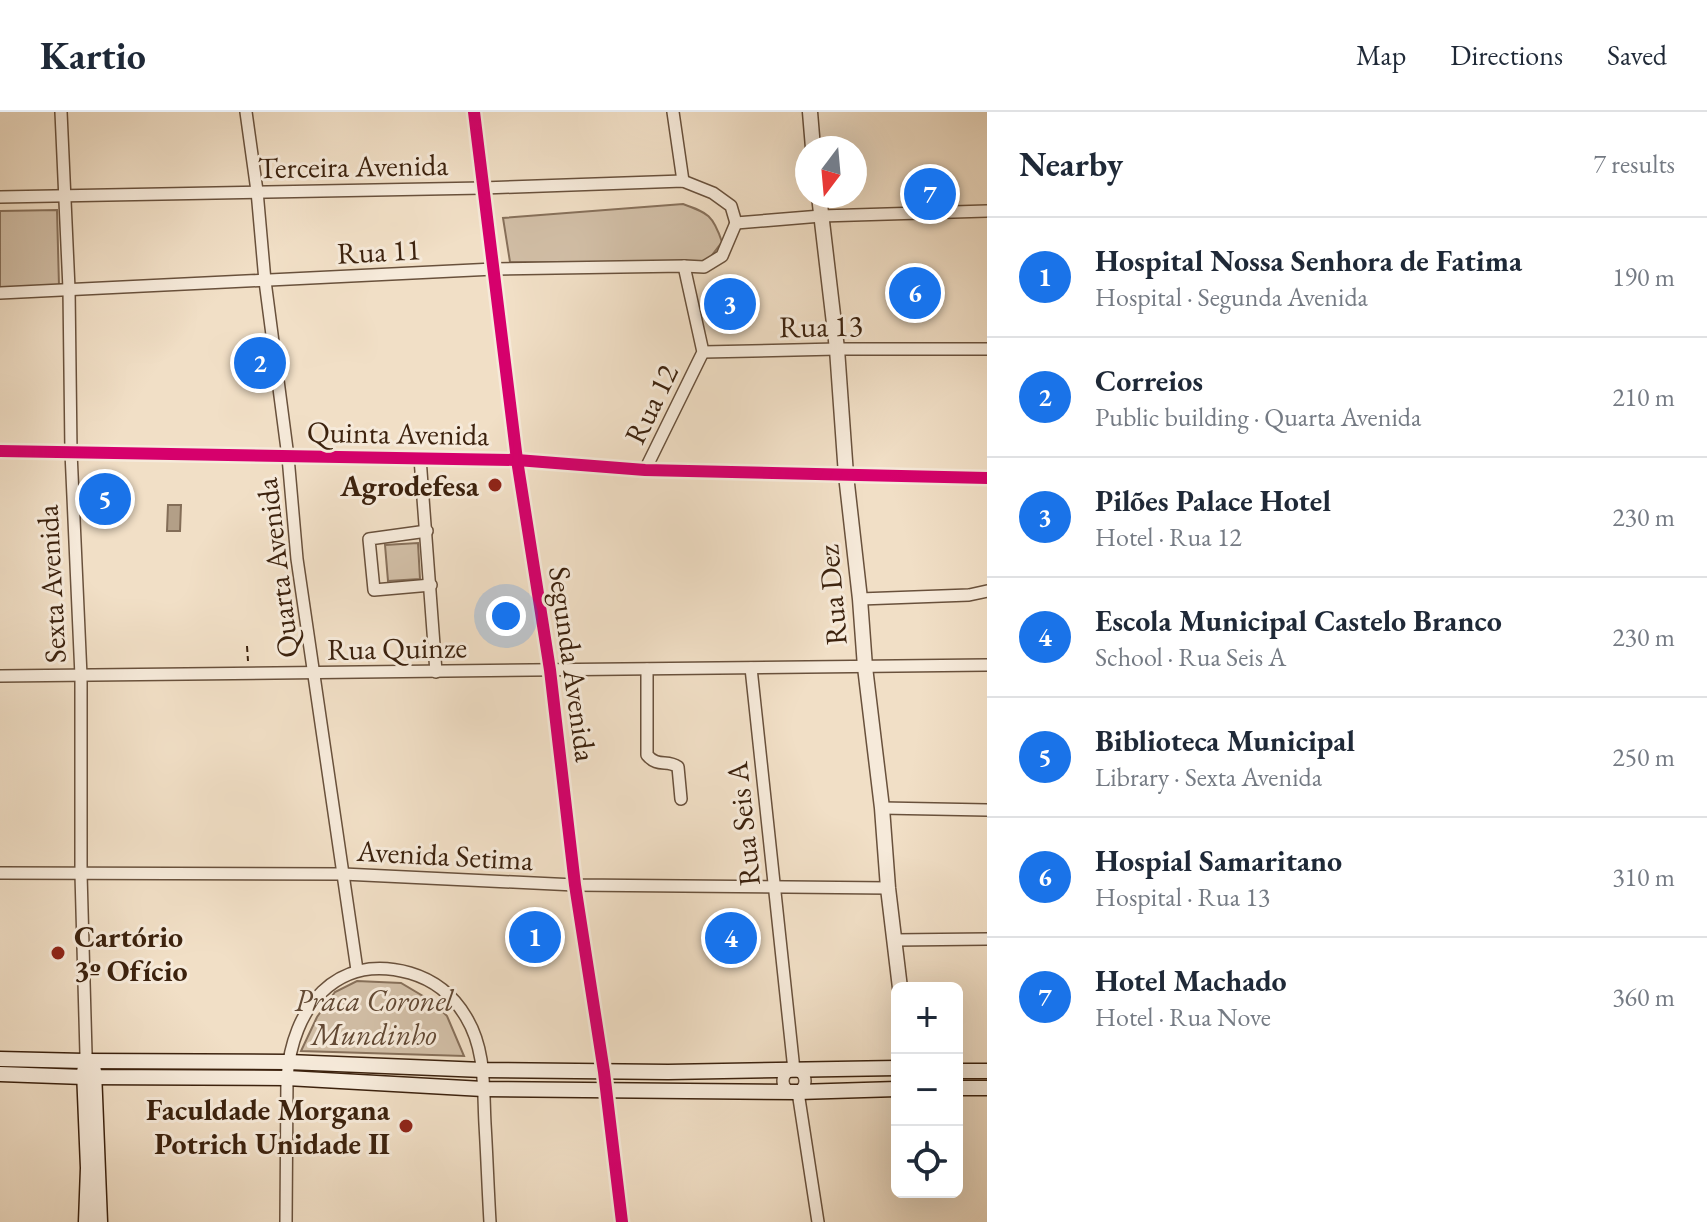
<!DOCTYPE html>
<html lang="en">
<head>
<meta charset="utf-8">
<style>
  :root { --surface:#fff; --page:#f6f6f7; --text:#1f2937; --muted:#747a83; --line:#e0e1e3; --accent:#1a73e8 }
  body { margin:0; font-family:"EB Garamond",serif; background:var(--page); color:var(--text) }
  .controls { position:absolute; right:24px; bottom:24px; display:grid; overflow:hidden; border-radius:12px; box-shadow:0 8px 32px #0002 }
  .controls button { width:72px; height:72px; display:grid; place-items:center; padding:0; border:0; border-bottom:2px solid var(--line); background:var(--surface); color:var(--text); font:40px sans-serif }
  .compass { position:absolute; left:795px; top:24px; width:72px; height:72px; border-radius:50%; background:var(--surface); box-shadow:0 8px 32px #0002; rotate:196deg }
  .you { position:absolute; left:506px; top:504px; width:28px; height:28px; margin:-20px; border:6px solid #fff; border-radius:50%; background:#1a73e8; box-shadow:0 0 0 12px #1a73e833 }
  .badge { display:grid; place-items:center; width:52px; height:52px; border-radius:50%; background:var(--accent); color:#fff; font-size:26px; font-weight:700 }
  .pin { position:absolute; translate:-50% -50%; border:4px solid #fff; box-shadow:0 2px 8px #0006 }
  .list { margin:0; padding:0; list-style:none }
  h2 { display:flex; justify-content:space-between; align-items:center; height:104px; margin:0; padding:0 32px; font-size:34px }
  h2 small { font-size:26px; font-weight:400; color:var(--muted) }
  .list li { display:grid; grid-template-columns:52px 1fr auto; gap:24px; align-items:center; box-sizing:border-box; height:120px; padding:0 32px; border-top:2px solid var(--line) }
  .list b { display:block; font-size:30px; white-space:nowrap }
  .list p { margin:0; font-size:26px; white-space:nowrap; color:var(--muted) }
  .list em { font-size:26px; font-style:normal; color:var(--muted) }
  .icon { flex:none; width:44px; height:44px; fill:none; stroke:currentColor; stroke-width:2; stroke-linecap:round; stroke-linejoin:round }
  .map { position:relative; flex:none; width:987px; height:1110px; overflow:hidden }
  header { display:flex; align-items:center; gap:48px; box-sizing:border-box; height:112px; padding:0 40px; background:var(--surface); border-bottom:2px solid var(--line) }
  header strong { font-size:38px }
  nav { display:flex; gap:44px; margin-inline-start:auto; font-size:28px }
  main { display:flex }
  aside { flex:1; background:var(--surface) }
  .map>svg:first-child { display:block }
  .green { fill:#d2bfa7; stroke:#87705a; stroke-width:2 }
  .water { fill:#b39f87; stroke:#836d57; stroke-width:2 }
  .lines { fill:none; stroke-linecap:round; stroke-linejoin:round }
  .minor-casing { stroke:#69513c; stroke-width:14 }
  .tertiary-casing { stroke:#69513c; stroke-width:17 }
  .secondary-casing { stroke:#3c220e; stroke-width:17 }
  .path { stroke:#3c220e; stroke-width:2; stroke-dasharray:6 4; stroke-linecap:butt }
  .minor { stroke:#f6eada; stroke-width:11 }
  .tertiary { stroke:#f6eada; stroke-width:14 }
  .secondary { stroke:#f6eada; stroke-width:14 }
  .cycleway-casing { stroke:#f6eada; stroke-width:17 }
  .cycleway { stroke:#d6006c; stroke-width:12 }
  .poi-dot { fill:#8f2418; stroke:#f6eada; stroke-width:3 }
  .labels { text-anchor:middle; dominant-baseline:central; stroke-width:6; stroke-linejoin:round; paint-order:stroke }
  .street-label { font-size:30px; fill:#3c220e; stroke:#f6eada }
  .poi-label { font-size:30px; font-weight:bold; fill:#3c220e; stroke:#f6eada; text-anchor:end }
  .park-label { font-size:30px; font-style:italic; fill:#624934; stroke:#f6eada }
</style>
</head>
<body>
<header>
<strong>Kartio</strong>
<nav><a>Map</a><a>Directions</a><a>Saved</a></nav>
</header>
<main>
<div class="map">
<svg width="987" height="1110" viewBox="0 0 987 1110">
  <rect width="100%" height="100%" fill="#f1dfc6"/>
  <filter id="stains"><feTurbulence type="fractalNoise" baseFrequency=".0025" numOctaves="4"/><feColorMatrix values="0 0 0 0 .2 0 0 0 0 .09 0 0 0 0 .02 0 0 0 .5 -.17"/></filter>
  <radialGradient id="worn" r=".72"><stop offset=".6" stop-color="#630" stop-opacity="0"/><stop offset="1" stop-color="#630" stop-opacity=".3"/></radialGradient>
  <g class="green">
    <path d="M683,92C708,101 713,103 722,130L706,151L510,150L503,106Z"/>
    <polygon points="57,98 59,174 0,179 0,99"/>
    <polygon points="418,431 420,467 388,469 385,433"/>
    <polygon points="357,869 401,871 433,890 447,904 464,944 301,939 317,905 335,880"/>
  </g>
  <polygon class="water" points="168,393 181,393 180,419 167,419"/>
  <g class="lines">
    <g class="minor-casing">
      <g id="minor">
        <polyline points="61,0 69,177 71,340 81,564 81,762 86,942 84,949"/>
        <polyline points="246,0 257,79 265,169 288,345 297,447 357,858"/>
        <polyline points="474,0 517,348 550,558 575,773 604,960 622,1110"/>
        <polyline points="673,0 683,69"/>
        <polyline points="0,85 483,76 683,69 713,81 731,94 736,111"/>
        <polyline points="736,111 821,104 987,99"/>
        <polyline points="0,181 494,157 684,154 704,155 722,144 736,111"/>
        <polyline points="703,240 837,237 987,237"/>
        <polyline points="0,339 517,348 645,358 987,366"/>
        <polyline points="420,346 436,560"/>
        <polyline points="645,358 703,240 684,154"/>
        <polyline points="427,419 369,427 374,478 431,473"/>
        <polyline points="860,487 969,483 987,479"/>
        <polyline points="751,556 794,958"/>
        <path d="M647,557V643C658,656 667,647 678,655L681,687"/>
        <polyline points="0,564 987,553"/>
        <polyline points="882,696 987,698"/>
        <polyline points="0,761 343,762 575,773 888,776"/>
        <polyline points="895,828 987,827"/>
        <circle cx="794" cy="969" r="11"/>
        <polyline points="798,980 818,1110"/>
        <path d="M286,1110L287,966C292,897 335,840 410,861C434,868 453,883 466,905C486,938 483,975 485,1012C487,1045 488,1077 490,1110"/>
      </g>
    </g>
    <g class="tertiary-casing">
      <g id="tertiary">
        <polyline points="810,0 813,36"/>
        <polyline points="819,84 837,237 846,363 860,487 865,555 882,696 888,776 900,876"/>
      </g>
    </g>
    <g class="secondary-casing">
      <g id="secondary">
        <polyline points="0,947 84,949 288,950 483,958 668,960 897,956"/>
        <polyline points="84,959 88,1056 86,1110"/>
        <polyline points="94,959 100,1110"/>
        <polyline points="957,959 987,959"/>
        <polyline points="0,962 84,965 287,966 483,977 798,980 897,977"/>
        <polyline points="957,976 987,976"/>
      </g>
    </g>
    <polyline class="path" points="247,534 248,549"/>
    <use href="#minor" class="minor"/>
    <use href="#tertiary" class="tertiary"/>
    <use href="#secondary" class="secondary"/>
    <g class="cycleway-casing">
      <g id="cycleway">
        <polyline points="474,0 517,348 550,558 575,773 604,960 622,1110"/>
        <polyline points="0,339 517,348 645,358 987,366"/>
      </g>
    </g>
    <use href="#cycleway" class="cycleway"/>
  </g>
  <g class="poi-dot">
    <circle cx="495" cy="373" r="8"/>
    <circle cx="58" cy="841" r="8"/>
    <circle cx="406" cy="1014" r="8"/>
  </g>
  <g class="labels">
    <g class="street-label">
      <text transform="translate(353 54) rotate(-1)">Terceira Avenida</text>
      <text transform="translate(379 139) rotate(-3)">Rua 11</text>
      <text transform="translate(821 214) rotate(-1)">Rua 13</text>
      <text transform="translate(651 292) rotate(-64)">Rua 12</text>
      <text transform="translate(398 321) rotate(1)">Quinta Avenida</text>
      <text transform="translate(277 456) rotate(-97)">Quarta Avenida</text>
      <text transform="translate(51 472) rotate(-93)">Sexta Avenida</text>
      <text transform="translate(832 483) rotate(-95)">Rua Dez</text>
      <text transform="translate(397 536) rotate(-1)">Rua Quinze</text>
      <text transform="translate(573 552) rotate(82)">Segunda Avenida</text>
      <text transform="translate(743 712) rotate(-96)">Rua Seis A</text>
      <text transform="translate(445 743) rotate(3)">Avenida Setima</text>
    </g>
    <g class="poi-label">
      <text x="479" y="373">Agrodefesa</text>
      <text x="74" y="824" text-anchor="start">Cartório<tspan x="74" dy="34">3º Ofício</tspan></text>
      <text x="390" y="997">Faculdade Morgana<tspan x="390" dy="34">Potrich Unidade II</tspan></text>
    </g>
    <g class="park-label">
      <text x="374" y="888">Praca Coronel<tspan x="374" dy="34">Mundinho</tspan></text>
    </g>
  </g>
  <rect width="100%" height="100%" filter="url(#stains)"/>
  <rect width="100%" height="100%" fill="url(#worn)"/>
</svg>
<div class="controls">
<button>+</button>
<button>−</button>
<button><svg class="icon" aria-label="locate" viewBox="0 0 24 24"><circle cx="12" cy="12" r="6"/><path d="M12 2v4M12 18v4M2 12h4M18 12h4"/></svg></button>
</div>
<svg class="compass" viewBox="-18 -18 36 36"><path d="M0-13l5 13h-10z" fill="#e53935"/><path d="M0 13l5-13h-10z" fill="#747a83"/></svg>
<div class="you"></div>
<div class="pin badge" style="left:535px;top:825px">1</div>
<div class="pin badge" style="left:260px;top:251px">2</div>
<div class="pin badge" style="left:730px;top:192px">3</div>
<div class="pin badge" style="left:731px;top:826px">4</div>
<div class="pin badge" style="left:105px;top:387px">5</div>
<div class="pin badge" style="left:915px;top:181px">6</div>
<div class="pin badge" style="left:930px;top:82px">7</div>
</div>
<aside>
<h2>Nearby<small>7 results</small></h2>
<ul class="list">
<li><span class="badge">1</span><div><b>Hospital Nossa Senhora de Fatima</b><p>Hospital · Segunda Avenida</p></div><em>190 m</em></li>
<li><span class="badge">2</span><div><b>Correios</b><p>Public building · Quarta Avenida</p></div><em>210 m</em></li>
<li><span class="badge">3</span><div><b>Pilões Palace Hotel</b><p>Hotel · Rua 12</p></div><em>230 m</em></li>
<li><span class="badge">4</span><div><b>Escola Municipal Castelo Branco</b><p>School · Rua Seis A</p></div><em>230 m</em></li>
<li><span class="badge">5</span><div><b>Biblioteca Municipal</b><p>Library · Sexta Avenida</p></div><em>250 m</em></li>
<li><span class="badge">6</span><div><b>Hospial Samaritano</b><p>Hospital · Rua 13</p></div><em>310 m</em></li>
<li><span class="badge">7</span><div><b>Hotel Machado</b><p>Hotel · Rua Nove</p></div><em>360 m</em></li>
</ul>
</aside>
</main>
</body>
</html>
